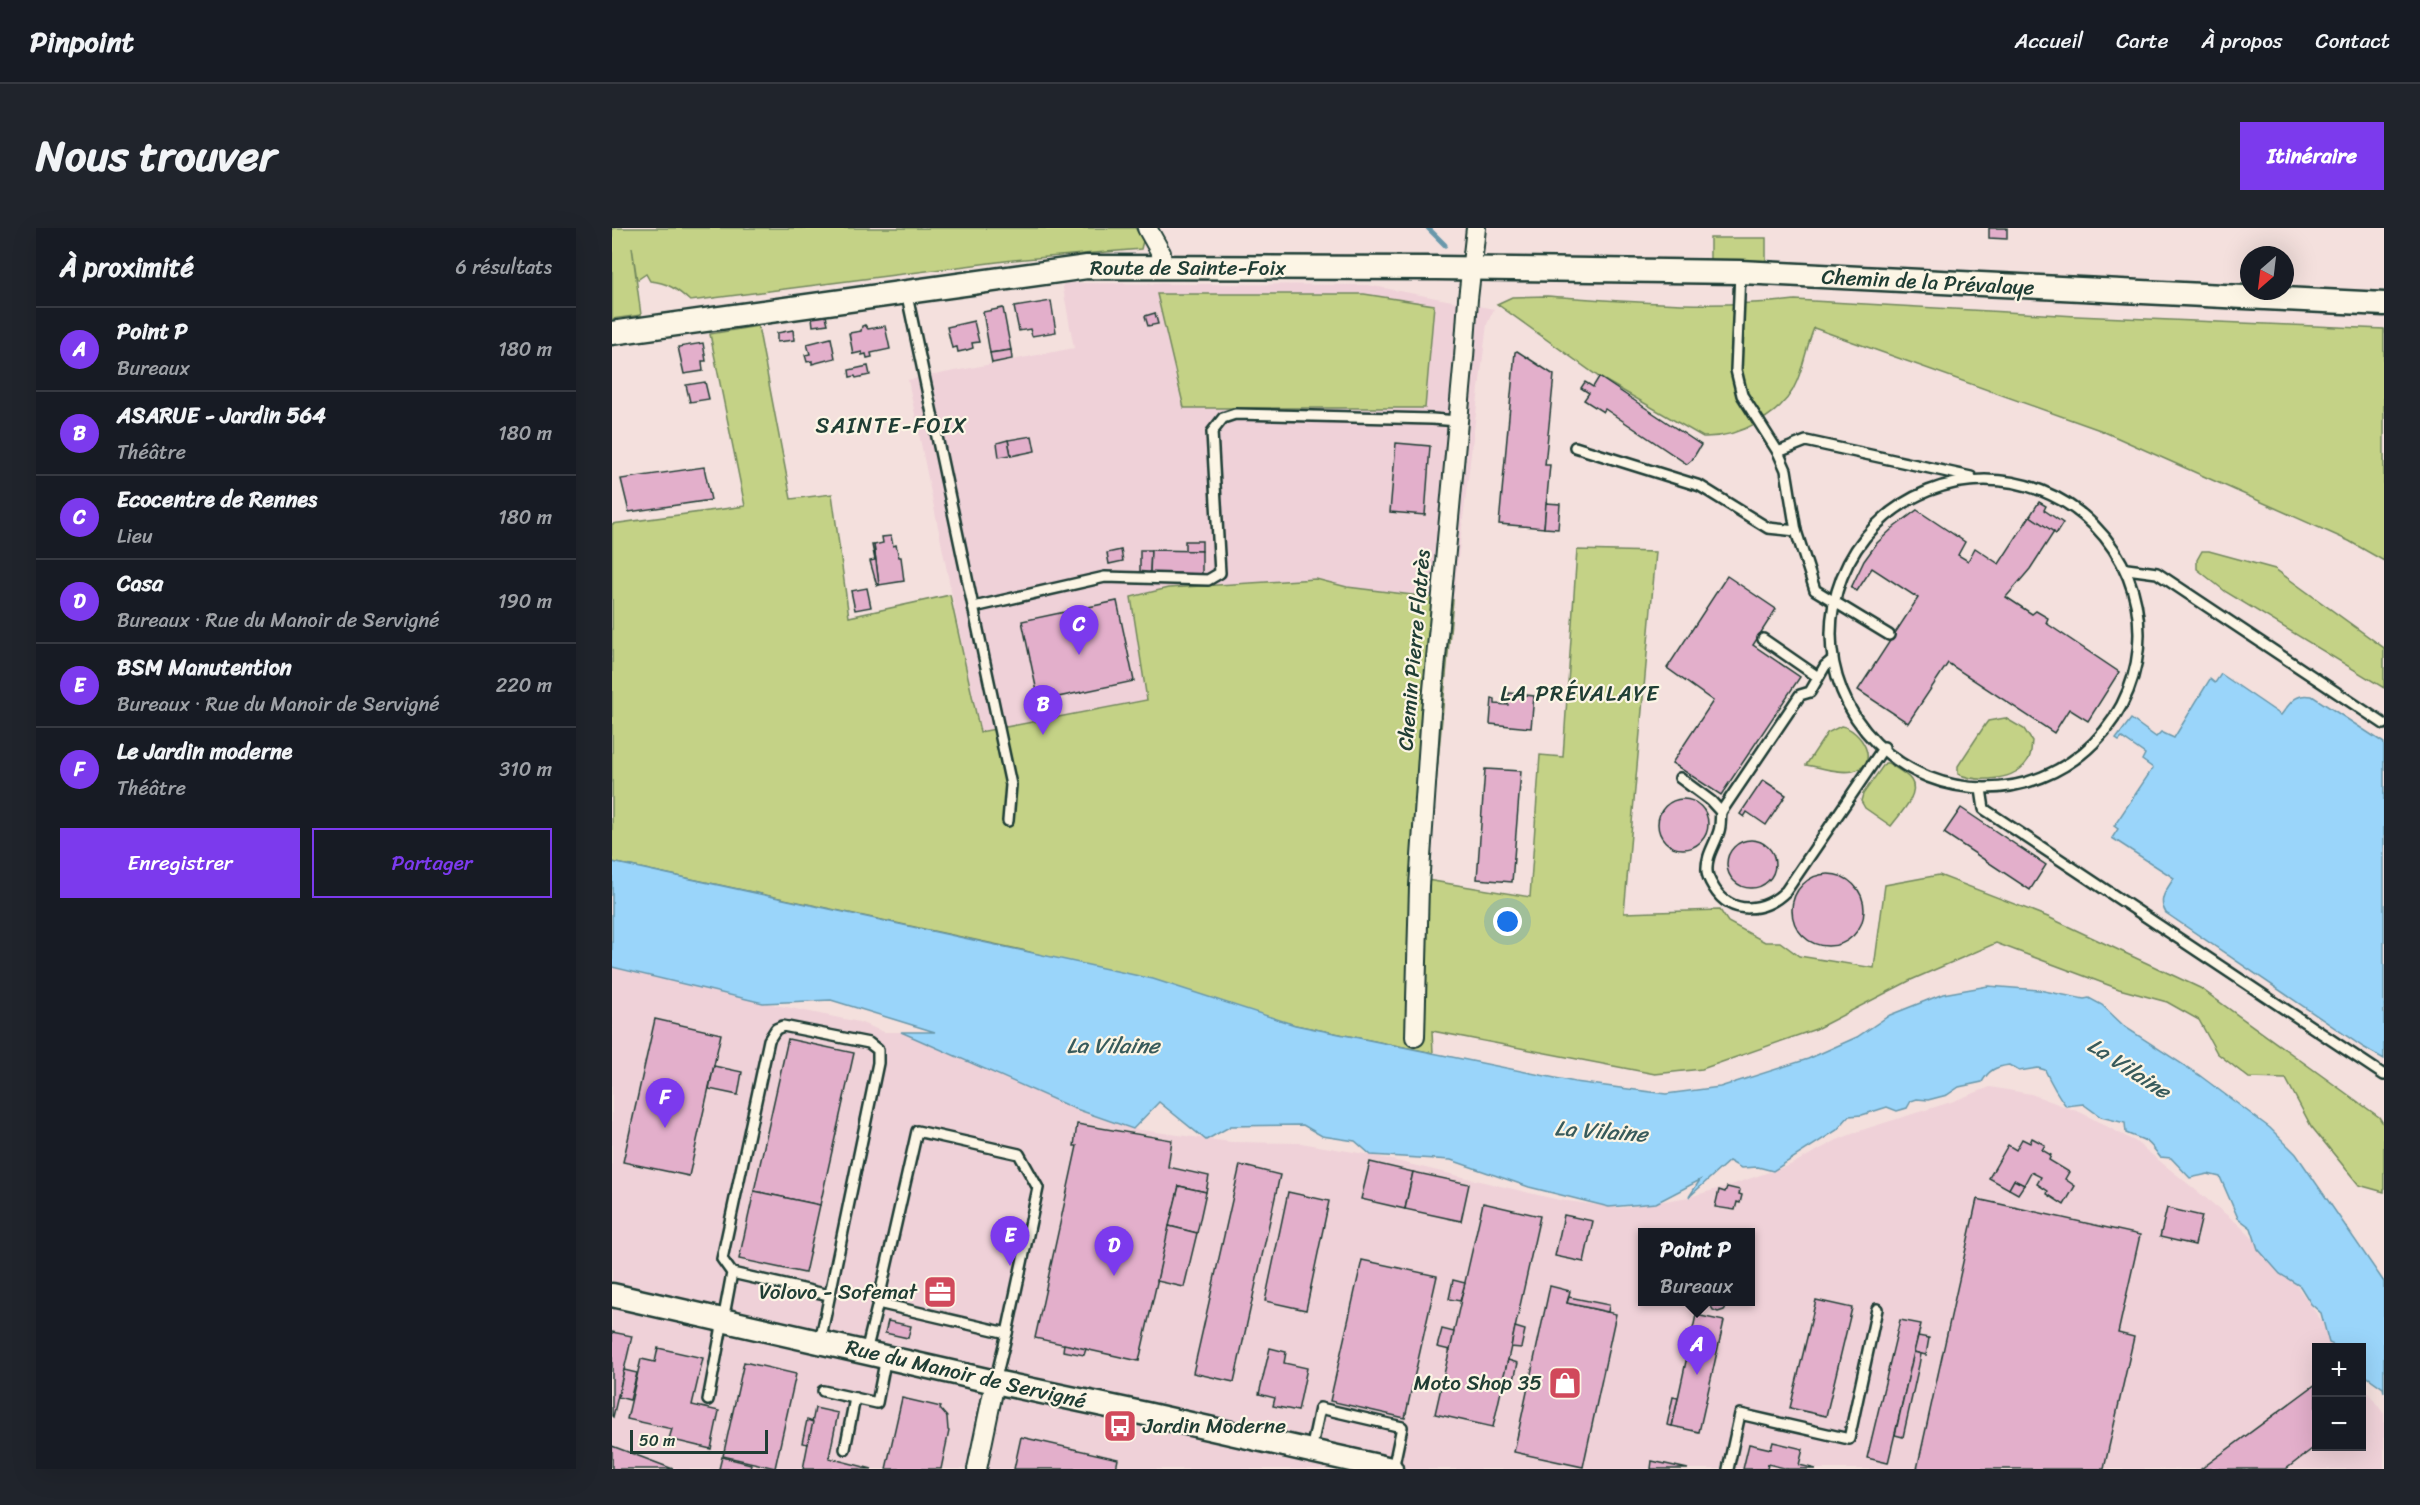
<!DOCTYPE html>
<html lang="fr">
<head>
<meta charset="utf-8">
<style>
  :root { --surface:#171b24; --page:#20242c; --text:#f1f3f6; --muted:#9ea1a6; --line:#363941; --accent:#7c3aed }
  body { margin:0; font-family:Sriracha,sans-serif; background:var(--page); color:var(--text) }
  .controls { position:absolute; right:18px; bottom:18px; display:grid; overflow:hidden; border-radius:0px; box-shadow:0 6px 24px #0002 }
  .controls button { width:54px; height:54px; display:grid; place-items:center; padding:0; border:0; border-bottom:2px solid var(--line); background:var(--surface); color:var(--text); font:30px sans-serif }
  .compass { position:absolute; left:1628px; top:18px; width:54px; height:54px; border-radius:50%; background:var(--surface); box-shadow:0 6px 24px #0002; rotate:208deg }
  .scale { position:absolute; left:18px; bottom:15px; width:138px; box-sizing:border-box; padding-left:6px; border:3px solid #1f3d34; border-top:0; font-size:16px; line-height:21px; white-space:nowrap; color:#1f3d34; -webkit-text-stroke:4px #fcf5e5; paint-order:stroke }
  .you { position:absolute; left:896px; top:694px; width:21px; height:21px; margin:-15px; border:4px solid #fff; border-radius:50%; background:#1a73e8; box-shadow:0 0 0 9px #1a73e833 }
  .badge { display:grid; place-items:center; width:39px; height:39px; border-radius:50%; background:var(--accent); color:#fff; font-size:20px; font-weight:700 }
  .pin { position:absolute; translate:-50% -50px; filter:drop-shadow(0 2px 3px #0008) }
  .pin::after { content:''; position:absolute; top:32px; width:21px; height:18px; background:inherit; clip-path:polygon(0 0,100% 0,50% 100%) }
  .popup { position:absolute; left:1026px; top:1000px; width:117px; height:78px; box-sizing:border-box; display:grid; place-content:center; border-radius:0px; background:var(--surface); filter:drop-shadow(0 2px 4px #0005); font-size:20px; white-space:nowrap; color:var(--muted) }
  .popup b { font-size:22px; color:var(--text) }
  .popup::after { content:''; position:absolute; left:50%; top:100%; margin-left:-12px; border:12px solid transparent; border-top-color:var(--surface) }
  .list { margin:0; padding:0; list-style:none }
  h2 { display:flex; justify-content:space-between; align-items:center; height:78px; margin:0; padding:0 24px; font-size:26px }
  h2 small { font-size:20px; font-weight:400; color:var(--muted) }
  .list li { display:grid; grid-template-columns:39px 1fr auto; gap:18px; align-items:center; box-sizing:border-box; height:84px; padding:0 24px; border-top:2px solid var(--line) }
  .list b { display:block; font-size:22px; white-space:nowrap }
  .list p { margin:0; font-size:20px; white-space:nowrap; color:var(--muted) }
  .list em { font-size:20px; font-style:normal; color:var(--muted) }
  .actions { display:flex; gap:12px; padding:18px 24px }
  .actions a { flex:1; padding:14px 0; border:2px solid var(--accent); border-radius:0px; text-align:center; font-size:21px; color:var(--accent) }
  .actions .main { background:var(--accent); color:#fff }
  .map { position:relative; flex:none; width:1772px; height:1241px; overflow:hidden; border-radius:0px }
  header { display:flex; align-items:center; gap:36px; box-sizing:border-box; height:84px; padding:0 30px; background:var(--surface); border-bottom:2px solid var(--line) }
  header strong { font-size:28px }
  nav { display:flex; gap:33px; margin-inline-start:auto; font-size:21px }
  .intro { display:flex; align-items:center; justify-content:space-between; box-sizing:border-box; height:144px; padding:0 36px }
  h1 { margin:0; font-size:42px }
  .button { padding:15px 27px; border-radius:0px; background:var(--accent); color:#fff; font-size:21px; font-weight:700 }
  main { display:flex; gap:36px; padding:0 36px }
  aside { flex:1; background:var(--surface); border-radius:0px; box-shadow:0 6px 24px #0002 }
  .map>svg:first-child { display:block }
  .built { fill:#efd1d8; fill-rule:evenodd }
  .green { fill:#c4d286; stroke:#72885d; stroke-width:1.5 }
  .water { fill:#9ad5fa; stroke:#6998ab; stroke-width:1.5 }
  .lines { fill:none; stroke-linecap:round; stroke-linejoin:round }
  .stream { stroke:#6998ab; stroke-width:5 }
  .building { fill:#e3afcb; stroke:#1f3d34; stroke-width:1.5 }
  .service-casing { stroke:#1f3d34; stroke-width:14 }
  .minor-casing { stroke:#1f3d34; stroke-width:22 }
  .tertiary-casing { stroke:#1f3d34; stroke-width:27 }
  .service { stroke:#fcf5e5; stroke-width:9 }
  .minor { stroke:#fcf5e5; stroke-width:18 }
  .tertiary { stroke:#fcf5e5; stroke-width:22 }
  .labels { text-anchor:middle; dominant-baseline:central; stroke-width:4.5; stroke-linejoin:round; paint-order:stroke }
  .street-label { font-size:21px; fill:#1f3d34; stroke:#fcf5e5 }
  .poi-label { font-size:21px; fill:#1f3d34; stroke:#fcf5e5; text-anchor:end }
  .neighbourhood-label { font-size:22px; letter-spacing:1.5px; fill:#1f3d34; stroke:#fcf5e5 }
  .water-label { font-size:22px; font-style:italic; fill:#385b5c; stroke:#fcf5e5 }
</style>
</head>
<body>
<header>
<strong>Pinpoint</strong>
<nav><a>Accueil</a><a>Carte</a><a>À propos</a><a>Contact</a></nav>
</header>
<div class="intro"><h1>Nous trouver</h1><a class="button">Itinéraire</a></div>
<main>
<aside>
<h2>À proximité<small>6 résultats</small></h2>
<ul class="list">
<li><span class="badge">A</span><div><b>Point P</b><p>Bureaux</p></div><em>180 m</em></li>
<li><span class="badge">B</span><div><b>ASARUE - Jardin 564</b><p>Théâtre</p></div><em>180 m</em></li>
<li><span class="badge">C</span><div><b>Ecocentre de Rennes</b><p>Lieu</p></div><em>180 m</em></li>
<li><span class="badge">D</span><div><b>Casa</b><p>Bureaux · Rue du Manoir de Servigné</p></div><em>190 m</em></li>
<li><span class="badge">E</span><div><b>BSM Manutention</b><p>Bureaux · Rue du Manoir de Servigné</p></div><em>220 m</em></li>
<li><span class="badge">F</span><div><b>Le Jardin moderne</b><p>Théâtre</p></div><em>310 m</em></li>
</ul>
<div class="actions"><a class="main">Enregistrer</a><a>Partager</a></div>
</aside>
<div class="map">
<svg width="1772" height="1241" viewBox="0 0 1772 1241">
  <rect width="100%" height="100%" fill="#f4e0dd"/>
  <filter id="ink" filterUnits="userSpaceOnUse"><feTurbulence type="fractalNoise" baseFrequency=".0167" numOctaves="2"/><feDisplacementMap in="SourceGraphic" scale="12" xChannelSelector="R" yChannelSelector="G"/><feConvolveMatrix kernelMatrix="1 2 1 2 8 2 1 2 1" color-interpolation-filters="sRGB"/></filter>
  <g filter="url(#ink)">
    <g class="built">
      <polygon points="450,55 756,57 882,81 875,96 841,372 735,359 704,351 556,360 519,370 535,472 368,505 296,152 462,120"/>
      <path d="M0,736L115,767L247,794L272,804H289L446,865L464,882L521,901L619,914L689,915L759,927L947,972L1010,980L1077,969L1119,957L1178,937L1225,912L1253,901L1339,874L1378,859L1419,866L1470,885L1524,914L1626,996L1675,1044L1728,1119L1704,1120V1218H1750V1156L1772,1186V1241H0ZM1031,1004H1139V1074H1031Z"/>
    </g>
    <g class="green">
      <path d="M0,0H523L532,9L529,21L401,32L78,73C66,62 55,54 38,53L34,46L25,52L20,19L29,87L0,91Z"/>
      <polygon points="1098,10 1154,10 1154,34 1098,33"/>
      <polygon points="545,66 752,66 822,77 813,180 572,180"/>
      <path d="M935,68C1020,74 1097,81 1183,72L1464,88L1772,101V333L1737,313L1488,202L1202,100C1195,117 1192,136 1185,153C1172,187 1126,210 1091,209L987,149L885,76L900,69Z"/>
      <polygon points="146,98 179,271 220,266 237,389 338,367 368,504 535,472 519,369 556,360 704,351 735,359 841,372 815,652 918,669 928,527 951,529 965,322 1044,324 1012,685 1108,682 1116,694 1153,714 1168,714 1187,728 1262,740 1273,657 1327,647 1436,689 1588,760 1767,889 1772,897 1772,964 1747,957 1699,898 1674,851 1637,850 1605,825 1587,792 1555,774 1507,761 1384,715 1299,752 1204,801 1090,841 1043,846 820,803 821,825 683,797 410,722 0,634 0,296 133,278 98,106"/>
      <polygon points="1590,323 1597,323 1663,341 1772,420 1772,460 1614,364 1585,341 1585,332"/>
      <path d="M1393,490L1412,501L1420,513C1419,519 1420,526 1416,532C1404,553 1366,555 1346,546V538L1373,497L1376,493Z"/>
      <path d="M1229,498C1249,501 1270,537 1241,543C1227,546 1208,539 1194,537L1215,505Z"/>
      <path d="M1273,535H1276C1283,540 1294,545 1299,552C1309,566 1286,588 1279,598L1253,580L1249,573L1251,566Z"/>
    </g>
    <g class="water">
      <path d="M1609,446L1669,487C1679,474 1683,465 1700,468L1772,515V831L1751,819L1554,685C1545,672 1555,661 1562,650L1500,610L1506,601L1502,598L1541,540L1530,532L1533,526L1510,510L1507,513L1504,511L1519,491L1544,509L1549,504L1562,510L1598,451L1603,455Z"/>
      <path d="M0,634L541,751L683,797L963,854L1054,866L1108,859L1196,831L1245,809L1278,787L1331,766L1376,758L1427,762L1472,771L1477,770L1490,777L1513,799L1587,847L1658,900L1684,926L1772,1054V1164L1771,1160L1750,1145V1120L1726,1119L1717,1115L1709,1085L1699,1076L1688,1058L1668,1046L1646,1021L1639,1000L1626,990L1608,949L1596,946L1578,950L1559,930L1548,929C1533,908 1534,914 1514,905L1513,895L1489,889L1471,876L1454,878C1445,866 1439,855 1433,842L1426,840L1407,843L1397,837C1383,839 1377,842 1370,854L1347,859L1335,867L1316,872L1305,871L1299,873L1295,880L1285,883L1275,879L1250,887L1237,888L1225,902L1161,943L1146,939L1129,940L1117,933L1077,969L1088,952L1044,975L997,979L917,959L839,932L759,927L743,913L710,908L691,897L619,898L594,912L547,874L521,901L461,880L289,804H323L219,772L151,775L0,739Z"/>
    </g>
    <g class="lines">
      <polyline class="stream" points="816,0 833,17"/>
    </g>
    <g class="building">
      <polygon points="1377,0 1395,0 1395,11 1377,10"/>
      <polygon points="439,73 444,104 420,108 418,101 407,103 402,79"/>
      <polygon points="391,80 399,122 378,125 371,84"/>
      <polygon points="543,85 546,96 536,98 533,88"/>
      <polygon points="214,88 216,96 201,98 200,89"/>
      <polygon points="362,93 367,114 360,115 361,120 355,122 346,124 345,119 340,120 335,99"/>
      <polygon points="253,97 256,101 273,98 278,121 259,125 260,129 255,130 254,126 250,127 250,124 241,126 237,105 249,103 250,98"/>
      <polygon points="181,102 182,112 165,114 165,105"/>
      <polygon points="219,110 223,130 200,136 200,133 195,134 193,127 198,126 195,116"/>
      <polygon points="91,115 94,133 90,133 91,143 72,146 66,119"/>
      <polygon points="399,122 400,131 380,135 378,125"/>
      <polygon points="905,123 942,147 933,237 938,237 932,300 887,296 903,124"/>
      <polygon points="256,138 258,147 244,150 243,148 238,149 237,142"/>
      <polygon points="987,149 1089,217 1080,232 1075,236 993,181 991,184 972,172 977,165 969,160 973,154 981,159"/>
      <polygon points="93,154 97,171 78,174 74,157"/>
      <polygon points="420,208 423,223 399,228 396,212"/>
      <polygon points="396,212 399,227 387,229 385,215"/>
      <polygon points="784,215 818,218 813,287 778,284"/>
      <polygon points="92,239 99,272 17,284 9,251"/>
      <polygon points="1427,274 1434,278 1432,282 1451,295 1444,306 1418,288"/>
      <polygon points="934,275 948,276 946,301 932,300"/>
      <polygon points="1305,282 1353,314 1346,327 1356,333 1363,320 1387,336 1418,288 1442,304 1418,341 1394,369 1420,386 1424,383 1436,390 1434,395 1507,444 1476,493 1457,481 1442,505 1336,435 1296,495 1246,462 1306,370 1260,340 1245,363 1239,360 1252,333 1265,315 1281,300"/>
      <polygon points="279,308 281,318 284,317 287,329 289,329 292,353 267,357 262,317 271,315 270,309"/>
      <rect x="573" y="313" width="17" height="10"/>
      <polygon points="260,317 262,317 267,357 265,358 258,333 263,332"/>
      <polygon points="509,322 511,333 497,336 495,325"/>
      <polygon points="528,322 539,322 538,345 528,343"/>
      <polygon points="539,322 590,323 590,346 538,345"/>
      <polygon points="1115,348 1164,381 1141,417 1188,449 1109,567 1060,535 1101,473 1055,440"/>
      <polygon points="255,360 259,379 243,382 239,363"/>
      <polygon points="505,373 522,453 427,473 410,393"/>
      <polygon points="897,465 922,468 919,500 878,496 880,470 883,471 883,476 896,477"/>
      <polygon points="873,541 909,543 900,654 865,651"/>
      <polygon points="1151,552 1174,567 1154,597 1135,584 1132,589 1128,586"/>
      <circle cx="1071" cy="596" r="25"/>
      <polygon points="1349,580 1434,637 1418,662 1332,605"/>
      <circle cx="1139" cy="636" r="24"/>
      <circle cx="1216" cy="682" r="36"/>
      <polygon points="43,791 109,806 77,948 11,934"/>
      <polygon points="176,811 242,825 208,977 142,963"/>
      <polygon points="102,838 130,844 126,867 97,861"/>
      <polygon points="465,896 560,912 556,939 597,948 594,964 567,958 527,1133 423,1110 465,918 462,918"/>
      <polygon points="1420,910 1433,917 1430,922 1439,927 1437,932 1457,944 1453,951 1463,958 1452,977 1435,966 1436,963 1425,956 1429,949 1419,944 1412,957 1402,952 1397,961 1377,950 1396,917 1404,922 1410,911 1418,915"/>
      <polygon points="758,934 801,944 793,981 749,971"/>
      <polygon points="628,937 668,947 622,1154 581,1145"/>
      <polygon points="801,944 857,956 849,993 793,981"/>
      <polygon points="1402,952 1412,957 1406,966 1397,961"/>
      <polygon points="567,958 594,964 585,1005 557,998"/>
      <polygon points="1115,959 1128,962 1127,966 1130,967 1128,975 1125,974 1123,982 1103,979 1107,962 1113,964"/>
      <polygon points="142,963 208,977 193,1045 127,1031"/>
      <polygon points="676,964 717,973 694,1082 653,1073"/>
      <polygon points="1365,971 1528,1007 1506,1105 1522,1109 1492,1241 1305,1241"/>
      <polygon points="871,975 928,988 881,1199 823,1186"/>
      <polygon points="1555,980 1590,988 1583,1017 1548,1009"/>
      <polygon points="952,987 981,993 972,1034 943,1028"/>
      <polygon points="557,998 585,1005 572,1059 545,1053"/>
      <polygon points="750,1032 825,1048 793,1190 718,1173"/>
      <polygon points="841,1052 853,1055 848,1073 837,1071"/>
      <polygon points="938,1058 958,1063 955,1075 1004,1086 971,1239 902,1224"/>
      <polygon points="957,1069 997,1077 996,1084 955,1075"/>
      <polygon points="1204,1072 1240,1080 1214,1188 1178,1180"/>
      <polygon points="1097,1074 1116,1074 1117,1075 1112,1082 1106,1084 1101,1082"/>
      <polygon points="1084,1087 1112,1093 1087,1204 1060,1198"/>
      <polygon points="1288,1092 1309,1096 1276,1235 1255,1230"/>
      <polygon points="276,1093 299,1098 296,1110 273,1105"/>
      <polygon points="903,1099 913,1102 909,1120 899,1119"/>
      <polygon points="830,1101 842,1104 838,1122 825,1119"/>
      <polygon points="0,1104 20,1108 1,1189 0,1188"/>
      <polygon points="1306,1108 1317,1110 1314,1127 1302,1124"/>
      <polygon points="452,1116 474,1121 472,1127 451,1123"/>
      <polygon points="46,1120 91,1130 80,1177 107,1183 99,1221 57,1211 60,1201 15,1191 29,1131 43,1134"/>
      <polygon points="658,1120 674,1124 672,1135 695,1140 686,1183 661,1178 663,1170 647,1166"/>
      <polygon points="1302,1124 1309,1126 1307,1137 1291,1209 1283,1207"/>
      <polygon points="896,1132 906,1135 902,1152 891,1150"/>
      <polygon points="132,1134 184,1146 163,1240 111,1228"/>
      <polygon points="12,1142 25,1145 18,1172 6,1169"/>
      <polygon points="1704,1156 1704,1218 1674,1241 1589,1241"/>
      <polygon points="1061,1169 1066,1170 1060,1198 1055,1197"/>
      <polygon points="290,1170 329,1179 328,1181 335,1189 336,1202 337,1203 329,1241 274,1241"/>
      <polygon points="203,1180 226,1185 217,1230 260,1241 191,1241"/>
      <polygon points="195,1192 201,1194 196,1216 190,1215"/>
      <polygon points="409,1209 506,1231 504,1241 402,1241"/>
      <polygon points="1161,1214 1191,1221 1187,1237 1204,1241 1176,1241 1156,1236 1155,1241 1131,1241 1137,1216 1159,1221"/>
      <polygon points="0,1218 61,1241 0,1241"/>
      <polygon points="110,1229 139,1236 138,1241 107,1241"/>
      <polygon points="1040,1233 1076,1241 1039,1241"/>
    </g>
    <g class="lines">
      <g class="service-casing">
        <g id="service">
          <polyline points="1128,44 1124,142 1130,167 1166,224 1174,242 1184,303 1203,362 1277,407"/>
          <polyline points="294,63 399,557 396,593"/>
          <polyline points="963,219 1088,258 1156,300 1184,303"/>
          <polyline points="1166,224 1194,213 1359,249"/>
          <circle cx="1373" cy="406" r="154"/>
          <polyline points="1515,341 1545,345 1772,496"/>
          <polyline points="362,379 493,349 596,352 608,345 600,204 611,190 623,186 820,191 846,193"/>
          <polyline points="1151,411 1206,449"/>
          <path d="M1068,550L1099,573L1109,584C1108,590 1109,597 1107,603C1103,617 1094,627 1095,643C1095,649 1099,655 1102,660C1119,688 1153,684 1174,663L1272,519"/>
          <polyline points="1369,561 1372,581 1772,847"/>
          <polyline points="1109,584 1188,467 1198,464 1213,438 1219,433"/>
          <polyline points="120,1045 217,1067"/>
          <polyline points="266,1075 305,903 407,926 426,960 395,1105"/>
          <polyline points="254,1124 266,1075 395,1105 383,1154"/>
          <polyline points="211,1163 265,1175 274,1129"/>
          <polyline points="96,1172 120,1045 110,1031 157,812 164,801 171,798 257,815 266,822 266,835 208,1114"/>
          <polyline points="233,1221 243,1170"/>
          <polyline points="699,1223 708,1180 790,1199 781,1241"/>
          <polyline points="1116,1241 1128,1186 1237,1211 1265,1081"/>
        </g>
      </g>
      <g class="minor-casing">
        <g id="minor">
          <polyline points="535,0 549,25 550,41"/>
          <polyline points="803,809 807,658 819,484 852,129 856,71 864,0"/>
          <polyline points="365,1241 383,1154"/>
        </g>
      </g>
      <g class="tertiary-casing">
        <g id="tertiary">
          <polyline points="0,105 475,39 825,40 1128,44 1772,76"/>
          <polyline points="0,1067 383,1154 534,1186 779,1241"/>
        </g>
      </g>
      <use href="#service" class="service"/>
      <use href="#minor" class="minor"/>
      <use href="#tertiary" class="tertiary"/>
    </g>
  </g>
  <defs>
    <g id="office-square" transform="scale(1.725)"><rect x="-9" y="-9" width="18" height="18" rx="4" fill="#d1495b" stroke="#fcf5e5"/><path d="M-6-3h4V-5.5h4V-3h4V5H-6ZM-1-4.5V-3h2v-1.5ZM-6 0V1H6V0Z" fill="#fff"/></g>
    <g id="shop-square" transform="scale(1.725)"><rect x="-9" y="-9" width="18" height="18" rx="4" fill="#d1495b" stroke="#fcf5e5"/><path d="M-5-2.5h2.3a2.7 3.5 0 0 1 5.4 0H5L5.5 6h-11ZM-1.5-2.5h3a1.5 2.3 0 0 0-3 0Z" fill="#fff"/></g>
    <g id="bus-square" transform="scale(1.725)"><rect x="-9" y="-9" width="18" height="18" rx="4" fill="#d1495b" stroke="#fcf5e5"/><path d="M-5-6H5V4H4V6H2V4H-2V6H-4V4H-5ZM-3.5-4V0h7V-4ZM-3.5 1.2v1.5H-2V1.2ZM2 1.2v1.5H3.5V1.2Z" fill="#fff"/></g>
  </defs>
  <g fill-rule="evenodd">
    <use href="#office-square" x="328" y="1064"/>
    <use href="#shop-square" x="953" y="1155"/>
    <use href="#bus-square" x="508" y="1198"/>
  </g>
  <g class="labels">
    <g class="street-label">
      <text x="576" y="40">Route de Sainte-Foix</text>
      <text transform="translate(1316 54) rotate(3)">Chemin de la Prévalaye</text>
      <text transform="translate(802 422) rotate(-85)">Chemin Pierre Flatrès</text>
      <text transform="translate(354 1146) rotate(13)">Rue du Manoir de Servigné</text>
    </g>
    <g class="poi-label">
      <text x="305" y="1064">Volovo - Sofemat</text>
      <text x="930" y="1155">Moto Shop 35</text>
      <text x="531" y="1198" text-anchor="start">Jardin Moderne</text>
    </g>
    <g class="neighbourhood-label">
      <text x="280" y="197">SAINTE-FOIX</text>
      <text x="968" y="465">LA PRÉVALAYE</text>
    </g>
    <g class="water-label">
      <text x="501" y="817">La Vilaine</text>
      <text transform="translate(1517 840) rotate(33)">La Vilaine</text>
      <text transform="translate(989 903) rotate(4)">La Vilaine</text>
    </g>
  </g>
</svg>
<div class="controls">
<button>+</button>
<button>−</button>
</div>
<svg class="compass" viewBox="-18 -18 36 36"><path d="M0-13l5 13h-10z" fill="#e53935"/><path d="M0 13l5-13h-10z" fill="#9ea1a6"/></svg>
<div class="scale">50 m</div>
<div class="you"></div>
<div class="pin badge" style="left:1085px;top:1147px">A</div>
<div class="popup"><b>Point P</b>Bureaux</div>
<div class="pin badge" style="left:431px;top:507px">B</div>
<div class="pin badge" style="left:467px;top:427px">C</div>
<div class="pin badge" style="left:502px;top:1048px">D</div>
<div class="pin badge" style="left:398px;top:1038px">E</div>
<div class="pin badge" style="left:53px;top:900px">F</div>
</div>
</main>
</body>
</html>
